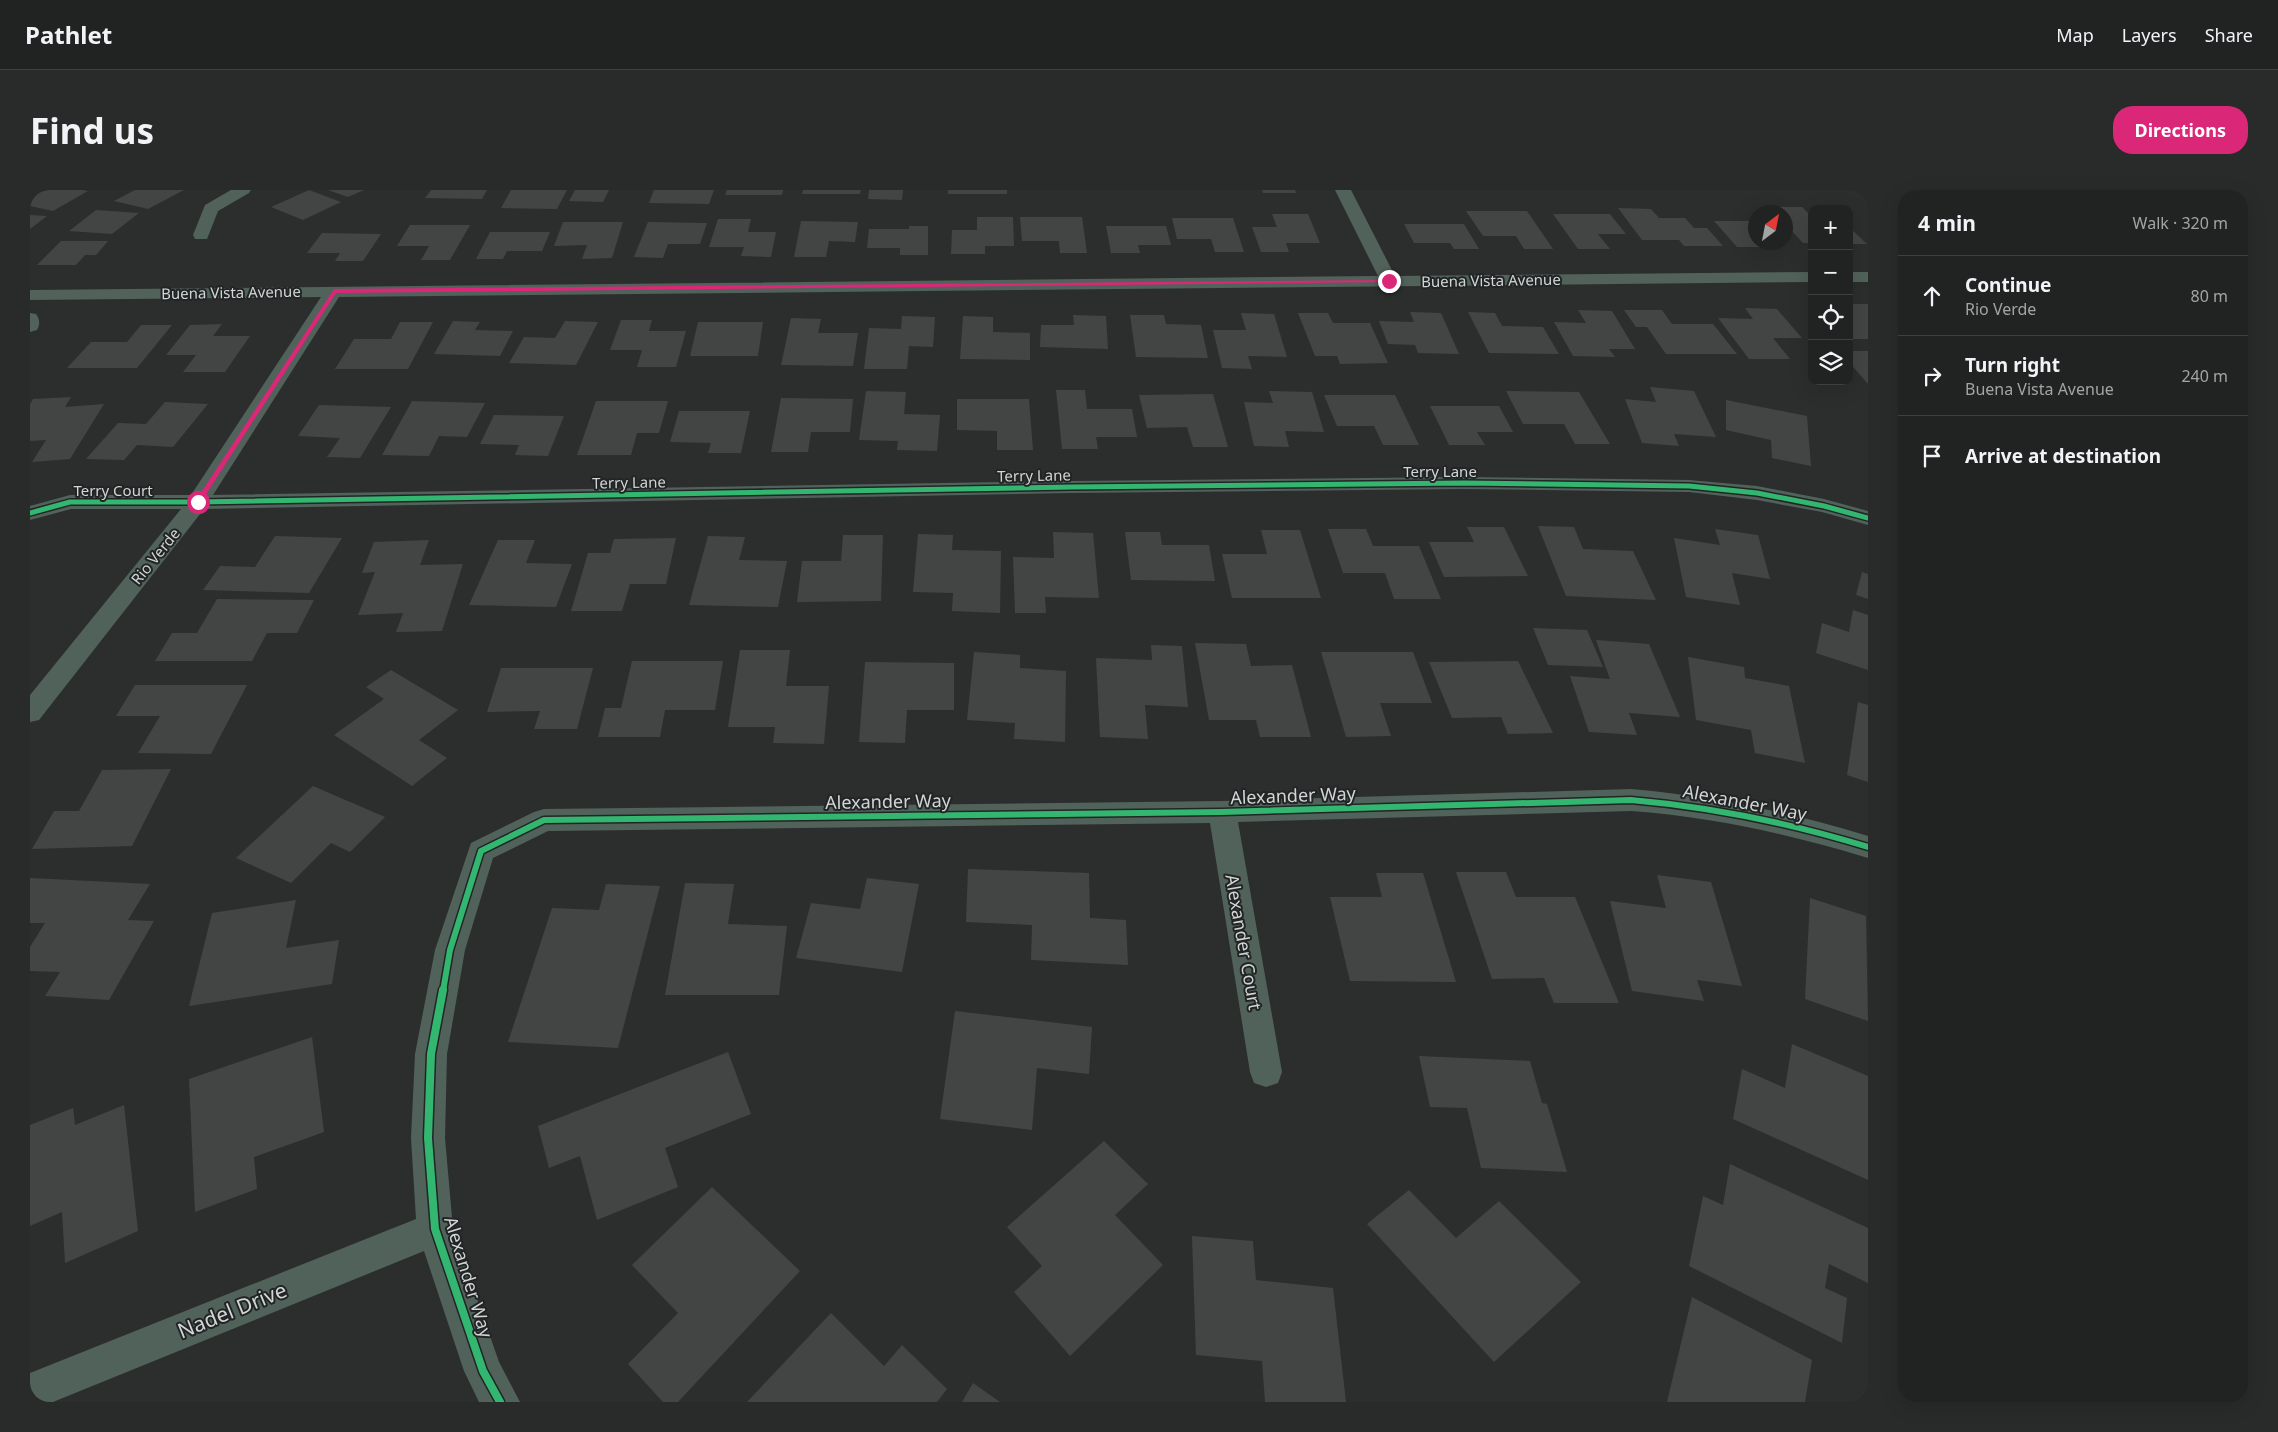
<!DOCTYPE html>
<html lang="en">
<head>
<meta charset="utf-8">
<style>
  :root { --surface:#212222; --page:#292a2a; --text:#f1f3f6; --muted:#a2a4a5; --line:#3e3f40; --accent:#db2777 }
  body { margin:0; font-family:"Noto Sans",sans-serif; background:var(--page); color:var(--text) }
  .controls { position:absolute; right:15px; top:15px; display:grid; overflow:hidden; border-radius:10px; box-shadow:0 5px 20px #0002 }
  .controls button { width:45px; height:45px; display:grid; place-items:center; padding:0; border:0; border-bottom:1px solid var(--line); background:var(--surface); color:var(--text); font:25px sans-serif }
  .compass { position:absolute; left:1718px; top:15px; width:45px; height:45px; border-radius:50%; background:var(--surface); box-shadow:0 5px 20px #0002; rotate:32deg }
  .stop { position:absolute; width:15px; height:15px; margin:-11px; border:4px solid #db2777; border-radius:50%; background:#fff }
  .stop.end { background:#db2777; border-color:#fff; box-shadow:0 1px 5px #0008 }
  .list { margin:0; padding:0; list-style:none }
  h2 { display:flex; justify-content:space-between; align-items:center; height:65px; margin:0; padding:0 20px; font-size:21px }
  h2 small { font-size:16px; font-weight:400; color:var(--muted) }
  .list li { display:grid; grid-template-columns:32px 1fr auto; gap:15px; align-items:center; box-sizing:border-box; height:80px; padding:0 20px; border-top:1px solid var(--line) }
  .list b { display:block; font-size:19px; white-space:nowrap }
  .list p { margin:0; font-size:16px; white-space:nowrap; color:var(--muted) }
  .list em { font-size:16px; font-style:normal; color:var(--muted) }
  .icon { flex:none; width:28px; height:28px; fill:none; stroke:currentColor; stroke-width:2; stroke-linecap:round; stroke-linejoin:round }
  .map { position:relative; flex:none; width:1838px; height:1212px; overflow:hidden; border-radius:20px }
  header { display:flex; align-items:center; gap:30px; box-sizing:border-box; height:70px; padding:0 25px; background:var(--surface); border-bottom:1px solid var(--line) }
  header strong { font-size:24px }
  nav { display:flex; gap:28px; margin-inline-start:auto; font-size:18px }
  .intro { display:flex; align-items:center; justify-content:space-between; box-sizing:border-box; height:120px; padding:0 30px }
  h1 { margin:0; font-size:35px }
  .button { padding:12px 22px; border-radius:20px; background:var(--accent); color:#fff; font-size:18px; font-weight:700 }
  main { display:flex; gap:30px; padding:0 30px }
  aside { flex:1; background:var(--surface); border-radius:20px; box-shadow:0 5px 20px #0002 }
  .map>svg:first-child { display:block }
  .building { fill:#434544 }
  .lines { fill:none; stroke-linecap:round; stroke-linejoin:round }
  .minor { fill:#51625b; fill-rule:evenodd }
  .cycleway-far2-casing { stroke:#212525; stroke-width:8 }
  .cycleway-far1-casing { stroke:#212525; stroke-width:9 }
  .cycleway-casing { stroke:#212525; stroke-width:11 }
  .cycleway-far2 { stroke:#33b770; stroke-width:5 }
  .cycleway-far1 { stroke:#33b770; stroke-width:6 }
  .cycleway { stroke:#33b770; stroke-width:8 }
  .route { fill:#db2777 }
  .labels { text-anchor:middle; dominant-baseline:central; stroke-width:4; stroke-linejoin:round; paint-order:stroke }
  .far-street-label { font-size:15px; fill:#d2d5d4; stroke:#212525 }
  .street-label { font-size:18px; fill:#d2d5d4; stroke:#212525 }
  .near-street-label { font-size:21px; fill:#d2d5d4; stroke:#212525 }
</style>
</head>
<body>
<header>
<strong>Pathlet</strong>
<nav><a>Map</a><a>Layers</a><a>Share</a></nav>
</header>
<div class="intro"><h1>Find us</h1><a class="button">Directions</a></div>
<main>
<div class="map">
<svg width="1838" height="1212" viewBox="0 0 1838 1212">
  <rect width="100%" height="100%" fill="#2c2e2d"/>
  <g class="building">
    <polygon points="9,0 52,0 58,1 23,21 0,16 0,5"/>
    <polygon points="105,0 154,0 118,19 84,11"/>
    <polygon points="279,0 311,12 273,30 241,17"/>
    <polygon points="298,0 334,0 318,7"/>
    <polygon points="401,0 457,0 452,9 395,8"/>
    <polygon points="481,0 537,0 527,19 471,18"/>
    <polygon points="545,0 579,0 573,12 539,11"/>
    <polygon points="624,0 684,0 679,14 619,13"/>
    <polygon points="697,0 753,0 752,5 695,5"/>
    <polygon points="773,0 831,0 830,4 772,4"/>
    <polygon points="839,0 873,0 872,10 838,9"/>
    <rect x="918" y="0" width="59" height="4"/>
    <polygon points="1232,0 1265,0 1266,3 1233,3"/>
    <polygon points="1738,17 1772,17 1782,27 1782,53 1773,53 1756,35 1756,22 1744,22"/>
    <polygon points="1588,18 1621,19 1629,28 1655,28 1664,38 1677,38 1693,56 1654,56 1649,50 1612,50"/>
    <polygon points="66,20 109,23 82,44 39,41"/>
    <polygon points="1436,21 1497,21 1523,59 1494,59 1486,46 1453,46"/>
    <polygon points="1242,24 1278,24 1290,53 1256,53 1259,62 1231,62 1222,37 1247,37"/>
    <polygon points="1523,24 1580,24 1596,44 1568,44 1580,59 1548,59"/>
    <polygon points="0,25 17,26 0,39"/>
    <polygon points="947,27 983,27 984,56 955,56 955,64 921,64 922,40 947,40"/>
    <polygon points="990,27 1052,27 1057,63 1030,63 1029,51 992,51"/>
    <polygon points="1142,28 1203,28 1214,62 1185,62 1181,49 1147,49"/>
    <polygon points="688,29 721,29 718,42 746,42 741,67 711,66 714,57 679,57"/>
    <polygon points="771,31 828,32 825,52 799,51 796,67 764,67"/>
    <polygon points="1684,31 1726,31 1726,52 1731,52 1735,57 1707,57"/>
    <polygon points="533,32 593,32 582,68 552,69 557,55 524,56"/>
    <polygon points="618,32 677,33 670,54 638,54 633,68 604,67"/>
    <polygon points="1374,34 1434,34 1449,59 1424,59 1420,53 1384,53"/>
    <polygon points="380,35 440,35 420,70 391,70 399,56 367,56"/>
    <polygon points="879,36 898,36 898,65 870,65 870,58 837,58 839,39 879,39"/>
    <polygon points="1076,36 1136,36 1141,55 1108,55 1110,63 1081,63"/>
    <polygon points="1819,37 1837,54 1819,54"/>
    <polygon points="460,42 520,42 512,61 477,61 473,69 446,69"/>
    <polygon points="292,43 351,44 333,71 305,71 310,63 277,63"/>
    <polygon points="31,51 78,51 66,65 55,65 46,75 7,75"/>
    <polygon points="1819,114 1838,114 1838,149 1822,149 1819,145"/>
    <polygon points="1715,118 1747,119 1772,148 1743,148 1760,169 1719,169 1688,128 1723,129"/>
    <polygon points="1548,120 1582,121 1605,159 1579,159 1585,167 1543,166 1524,132 1556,133"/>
    <polygon points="1594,120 1632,120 1642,134 1683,134 1707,164 1636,164 1617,137 1606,137"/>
    <polygon points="1380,122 1411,123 1429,164 1388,163 1385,155 1358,154 1349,131 1384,132"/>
    <polygon points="1438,122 1465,123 1472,136 1513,137 1529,164 1459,163"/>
    <polygon points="1211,123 1244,124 1257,167 1218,166 1222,179 1192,178 1183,140 1216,140"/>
    <polygon points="1268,123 1298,123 1303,133 1340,133 1358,173 1310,174 1307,166 1285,166"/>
    <polygon points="1043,125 1076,126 1078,159 1010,157 1011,135 1044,135"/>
    <polygon points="1100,125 1134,125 1136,134 1171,135 1178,168 1106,167"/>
    <polygon points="872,126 905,127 903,157 879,156 877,179 834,179 839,138 871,139"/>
    <polygon points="933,126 963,127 963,142 1000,143 1000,170 930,169"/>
    <polygon points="761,128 791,129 788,143 828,143 823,176 751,175"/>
    <polygon points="591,130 622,130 619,141 656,141 646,177 607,177 612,160 580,160"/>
    <polygon points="423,131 450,132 445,140 483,141 470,166 404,164"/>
    <polygon points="535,131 568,132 546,175 479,173 494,147 525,148"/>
    <polygon points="370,132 403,132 378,179 305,179 324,149 361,149"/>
    <polygon points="668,132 733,132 728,166 660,166"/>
    <polygon points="192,134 183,146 220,146 195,182 153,182 166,165 136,165 160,135"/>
    <polygon points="111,135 142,135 107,178 37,178 61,152 97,152"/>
    <polygon points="1819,161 1838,161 1838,194 1819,172"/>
    <polygon points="1620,197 1664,201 1686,247 1644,244 1649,256 1612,253 1595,209 1626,212"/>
    <polygon points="1026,200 1055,200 1057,219 1102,219 1107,247 1066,247 1068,259 1032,259"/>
    <polygon points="836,201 876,202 874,224 910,225 907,261 867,260 868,251 829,250"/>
    <polygon points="1239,201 1282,202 1294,242 1255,241 1259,257 1224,256 1214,212 1243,213"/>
    <polygon points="1476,201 1549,202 1580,254 1545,254 1534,234 1493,234"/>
    <polygon points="1183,204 1198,257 1163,257 1157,237 1117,238 1109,205"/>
    <polygon points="1294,205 1365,205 1389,255 1353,255 1344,236 1307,236"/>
    <polygon points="41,207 35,217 74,214 40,269 2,272 16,250 0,251 0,214 3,209"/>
    <polygon points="751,208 823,209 820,242 781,242 778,262 741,262"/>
    <polygon points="927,209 999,209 1003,260 967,260 967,241 927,240"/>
    <polygon points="1696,210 1777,226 1781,276 1742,268 1741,250 1696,240"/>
    <polygon points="382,211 455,213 437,247 409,246 399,266 352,265"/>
    <polygon points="566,211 638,211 629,243 607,243 601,265 547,265"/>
    <polygon points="135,212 178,214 143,257 107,255 94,270 56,269 88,233 116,234"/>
    <polygon points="289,215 361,217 330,268 297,267 310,248 268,246"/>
    <polygon points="1400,216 1469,216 1483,242 1447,242 1455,255 1419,255"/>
    <polygon points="649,221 720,221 711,263 678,263 681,253 640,252"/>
    <polygon points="464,225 534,226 518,266 485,265 489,255 450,254"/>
    <polygon points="1508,336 1544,337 1553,359 1603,361 1626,410 1536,406"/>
    <polygon points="1437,337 1474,337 1498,386 1414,387 1399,352 1444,352"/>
    <polygon points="1298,339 1336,339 1343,356 1389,356 1411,409 1364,409 1355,383 1313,383"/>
    <polygon points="1685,339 1728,345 1740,389 1702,383 1710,415 1656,407 1644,348 1690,355"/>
    <polygon points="1231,340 1270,340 1291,408 1202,408 1192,364 1237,364"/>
    <polygon points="1023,342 1063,343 1069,408 1015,407 1016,423 985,423 983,367 1024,368"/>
    <polygon points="1095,342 1130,342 1132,355 1179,355 1185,391 1101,390"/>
    <polygon points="888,344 923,345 922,360 971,361 970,423 922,421 923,403 883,402"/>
    <polygon points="813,345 853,345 851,411 767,412 772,371 811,371"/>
    <polygon points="245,346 312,348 279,403 173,400 190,376 225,377"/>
    <polygon points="678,346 715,347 709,370 757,371 748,417 659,415"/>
    <polygon points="646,348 636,394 600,394 592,421 541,421 558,363 580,363 584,349"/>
    <polygon points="399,350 390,375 433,374 412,441 366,442 373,423 328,425 345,382 332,383 344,352"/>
    <polygon points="468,350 505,350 496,373 542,374 526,417 439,415"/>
    <polygon points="1832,382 1838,384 1838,409 1826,405"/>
    <polygon points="187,409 284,410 267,443 237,443 222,471 125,471 142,443 167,443"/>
    <polygon points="1823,420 1838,425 1838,480 1786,463 1792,433 1819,442"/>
    <polygon points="1503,438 1557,440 1573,477 1518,475"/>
    <polygon points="1566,450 1619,454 1650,527 1599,523 1607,545 1559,542 1540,486 1580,489"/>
    <polygon points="1165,453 1216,454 1221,476 1262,475 1281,547 1230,547 1226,530 1179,530"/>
    <polygon points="1121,455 1152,456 1158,517 1115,515 1118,549 1070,547 1066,468 1122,470"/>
    <polygon points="710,460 760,460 756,496 799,496 794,554 743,553 745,537 698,537"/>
    <polygon points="944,462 990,465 990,478 1036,481 1035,552 984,549 985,533 937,530"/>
    <polygon points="1291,462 1383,462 1402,513 1350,513 1361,546 1316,547"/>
    <polygon points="1658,467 1714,477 1715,488 1759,496 1775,573 1725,563 1721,540 1666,530"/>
    <polygon points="602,471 693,471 685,520 635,520 630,547 568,547 575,518 591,518"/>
    <polygon points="1488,471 1523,543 1478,544 1471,527 1422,528 1399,472"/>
    <polygon points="835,472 924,473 924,520 877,520 875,553 829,552"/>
    <polygon points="471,478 563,478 547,539 504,539 510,521 457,522"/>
    <polygon points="361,480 428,520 389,550 417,568 382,596 304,545 354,509 336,497"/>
    <polygon points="105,495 217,495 181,564 108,563 130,526 86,526"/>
    <polygon points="1828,512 1838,515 1838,592 1817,585"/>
    <polygon points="141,579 102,656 2,659 24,621 49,621 72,580"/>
    <polygon points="283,596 355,627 320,662 301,653 261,693 206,668"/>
    <polygon points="938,679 1059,683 1060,728 1096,730 1098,775 1001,770 1002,735 936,732"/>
    <polygon points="1426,682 1476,682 1486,707 1545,707 1589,813 1524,813 1514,788 1462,789"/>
    <polygon points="1346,683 1393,683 1426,792 1320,791 1300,707 1352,707"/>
    <polygon points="1627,685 1681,692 1712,796 1667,790 1674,811 1602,801 1580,711 1636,718"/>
    <polygon points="0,688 120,694 98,730 124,731 79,810 15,806 30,782 0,781 0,757 15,733 0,733"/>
    <polygon points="837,688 889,694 872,782 766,768 781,713 830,719"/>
    <polygon points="655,693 704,694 698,734 757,736 749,805 635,805"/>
    <polygon points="576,694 630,696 588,858 478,852 522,718 569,720"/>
    <polygon points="1780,708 1836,726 1838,831 1775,809"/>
    <polygon points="266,710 256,758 309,750 302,794 159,816 182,723"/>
    <polygon points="925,821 1062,837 1059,884 1007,878 1002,940 910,929"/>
    <polygon points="282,847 294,942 224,967 227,999 165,1022 159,889"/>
    <polygon points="1762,854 1838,886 1838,990 1703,929 1712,879 1755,898"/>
    <polygon points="698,862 721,924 635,958 648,997 567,1030 550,966 519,978 508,936"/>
    <polygon points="1389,866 1500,871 1512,913 1517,914 1537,982 1451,978 1437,918 1400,917"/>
    <polygon points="94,915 108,1041 35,1073 32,1022 0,1036 0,935 43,918 45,935"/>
    <polygon points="1074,951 1118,994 1085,1025 1133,1075 1040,1166 984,1102 1012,1076 977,1037"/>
    <polygon points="1700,974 1838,1038 1838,1093 1799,1074 1795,1098 1817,1108 1812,1153 1659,1076 1673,1006 1693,1015"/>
    <polygon points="682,997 770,1081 648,1212 633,1212 598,1174 648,1123 602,1075"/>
    <polygon points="1379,1000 1426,1048 1469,1011 1551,1092 1464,1172 1337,1034"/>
    <polygon points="1162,1046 1223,1051 1226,1090 1303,1098 1316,1212 1235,1212 1232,1171 1166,1165"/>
    <polygon points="1662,1107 1782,1170 1775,1212 1637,1212"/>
    <polygon points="801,1123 854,1176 872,1155 917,1199 907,1212 717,1212"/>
    <polygon points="943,1193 970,1212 932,1212"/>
  </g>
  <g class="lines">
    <g class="minor">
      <polygon points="201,0 221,0 219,3 188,21 177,49 165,49 163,45 175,15"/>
      <polygon points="1305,0 1321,0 1365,86 1782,82 1782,92 309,107 183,305 1041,291 1434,287 1659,290 1727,296 1794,309 1838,321 1838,335 1792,322 1727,310 1659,302 1434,299 1041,303 174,319 9,530 0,532 0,505 151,319 41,319 0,330 0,316 40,305 161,305 291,107 0,110 0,100 1348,86"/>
      <rect x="1819" y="82" width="19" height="10"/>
      <path d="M0,123L6,124C10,129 10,135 7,140L0,142Z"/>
      <path d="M1601,599C1682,606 1760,622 1838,646V668C1760,644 1682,627 1601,621L1208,632L1252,882L1248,893L1236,897L1224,893L1220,882L1180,633L518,641L463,668L435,760L417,864L415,948L423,1039L469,1172L490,1212H449L434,1181L394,1061L23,1212H0V1183L386,1029L381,948L385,864L405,760L441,653L504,622L514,619L1192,611Z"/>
    </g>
    <g class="cycleway-far2-casing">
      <polyline id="cycleway-far2" points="0,323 40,312 168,312 1041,297 1434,293 1659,296 1727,303 1794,316 1838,328"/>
    </g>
    <g class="cycleway-far1-casing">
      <path id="cycleway-far1" d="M413,801L420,760L451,661L514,630L1192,622L1601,610C1682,617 1760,633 1838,657"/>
    </g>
    <g class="cycleway-casing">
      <polyline id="cycleway" points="413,800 401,864 398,948 405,1039 453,1181 470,1212"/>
    </g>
    <use href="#cycleway-far2" class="cycleway-far2"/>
    <use href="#cycleway-far1" class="cycleway-far1"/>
    <use href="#cycleway" class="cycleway"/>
  </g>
  <polygon class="route" points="1359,90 1360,92 306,103 171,312 168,314 165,312 304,99"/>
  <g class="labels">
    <g class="far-street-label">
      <text transform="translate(1461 90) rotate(-1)">Buena Vista Avenue</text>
      <text transform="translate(201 102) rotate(-1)">Buena Vista Avenue</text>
      <text x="1410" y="281">Terry Lane</text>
      <text transform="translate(1004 285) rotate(-1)">Terry Lane</text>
      <text transform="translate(599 292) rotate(-1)">Terry Lane</text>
      <text x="83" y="300">Terry Court</text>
      <text transform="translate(125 366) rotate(-51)">Rio Verde</text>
    </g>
    <g class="street-label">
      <text transform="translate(1263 605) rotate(-2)">Alexander Way</text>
      <text transform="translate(858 611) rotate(-1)">Alexander Way</text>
      <text transform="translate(1715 612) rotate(11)">Alexander Way</text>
      <text transform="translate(1214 752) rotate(80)">Alexander Court</text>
      <text transform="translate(439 1087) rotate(73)">Alexander Way</text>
    </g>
    <g class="near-street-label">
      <text transform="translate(202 1120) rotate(-22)">Nadel Drive</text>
    </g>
  </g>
</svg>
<div class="controls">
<button>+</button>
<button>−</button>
<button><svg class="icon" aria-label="locate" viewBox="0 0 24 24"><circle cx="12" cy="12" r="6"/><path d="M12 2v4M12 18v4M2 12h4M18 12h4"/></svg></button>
<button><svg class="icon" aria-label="layers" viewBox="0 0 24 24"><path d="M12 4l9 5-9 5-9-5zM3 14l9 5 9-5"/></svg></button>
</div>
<svg class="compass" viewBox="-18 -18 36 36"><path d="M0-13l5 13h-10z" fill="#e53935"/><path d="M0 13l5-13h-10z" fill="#a2a4a5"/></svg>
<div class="stop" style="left:168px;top:312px"></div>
<div class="stop end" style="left:1359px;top:91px"></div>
</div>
<aside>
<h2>4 min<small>Walk · 320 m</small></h2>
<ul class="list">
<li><svg class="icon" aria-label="ahead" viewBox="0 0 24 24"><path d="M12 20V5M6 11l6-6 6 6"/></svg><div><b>Continue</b><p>Rio Verde</p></div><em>80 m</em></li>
<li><svg class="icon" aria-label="right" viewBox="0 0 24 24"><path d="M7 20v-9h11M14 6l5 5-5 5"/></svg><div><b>Turn right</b><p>Buena Vista Avenue</p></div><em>240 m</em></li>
<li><svg class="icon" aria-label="arrive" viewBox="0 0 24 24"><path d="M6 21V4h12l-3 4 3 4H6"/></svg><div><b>Arrive at destination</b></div></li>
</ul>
</aside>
</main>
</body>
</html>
